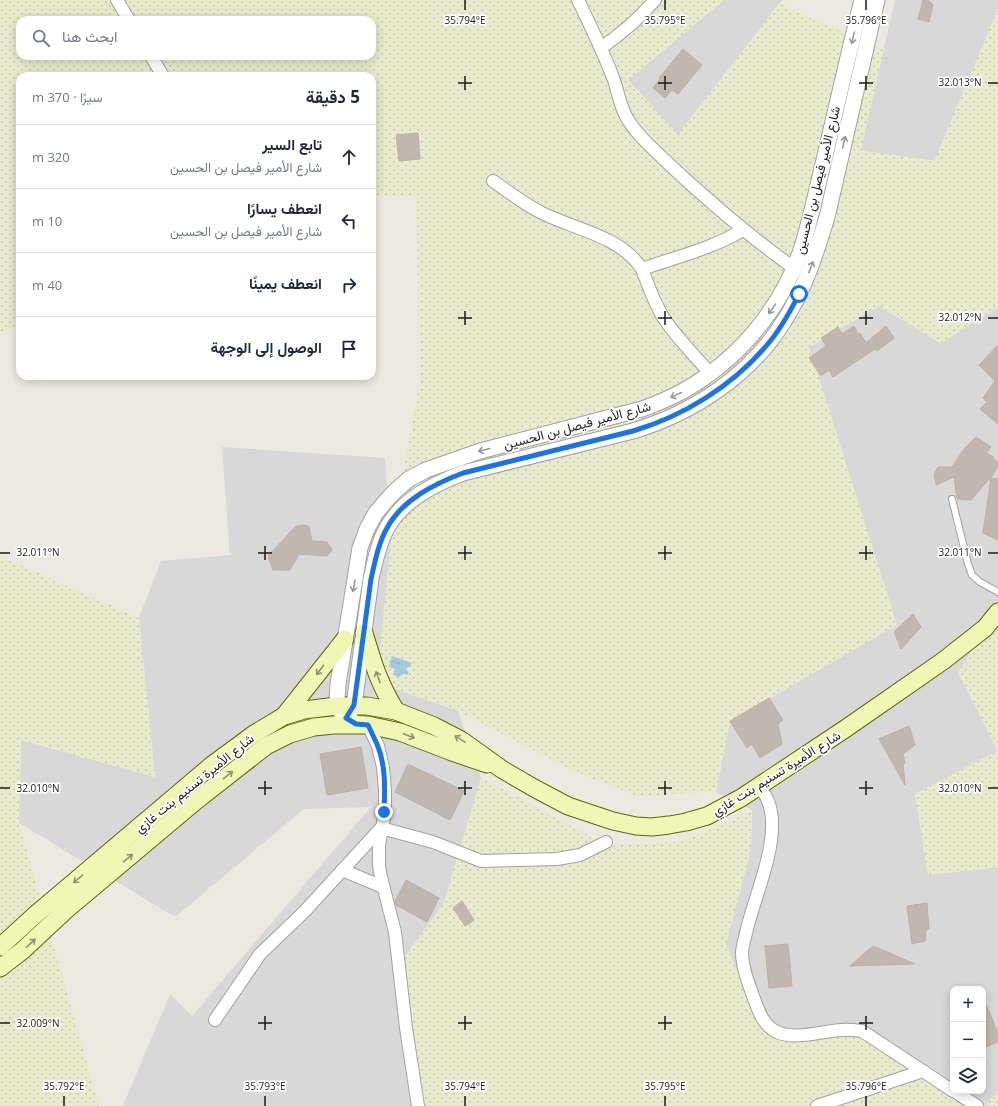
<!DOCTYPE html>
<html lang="ar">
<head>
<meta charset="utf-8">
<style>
  :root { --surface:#fff; --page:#f6f6f7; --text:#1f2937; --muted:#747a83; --line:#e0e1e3 }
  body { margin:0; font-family:"Open Sans",Vazirmatn,sans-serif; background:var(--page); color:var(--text); direction:rtl }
  .controls { position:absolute; right:12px; bottom:12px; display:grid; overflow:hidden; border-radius:8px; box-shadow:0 2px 10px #0003 }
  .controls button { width:36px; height:36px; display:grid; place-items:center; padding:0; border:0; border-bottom:1px solid var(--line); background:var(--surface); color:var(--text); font:20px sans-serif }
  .stop { position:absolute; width:12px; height:12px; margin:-9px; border:3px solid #1a73e8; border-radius:50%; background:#fff }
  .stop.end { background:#1a73e8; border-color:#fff; box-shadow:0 1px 4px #0008 }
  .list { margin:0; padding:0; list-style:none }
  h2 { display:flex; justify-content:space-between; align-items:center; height:52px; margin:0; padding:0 16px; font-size:17px }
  h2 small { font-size:13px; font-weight:400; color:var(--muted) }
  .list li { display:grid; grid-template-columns:26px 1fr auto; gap:12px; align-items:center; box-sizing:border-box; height:64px; padding:0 16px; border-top:1px solid var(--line) }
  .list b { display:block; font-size:15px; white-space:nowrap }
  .list p { margin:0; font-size:13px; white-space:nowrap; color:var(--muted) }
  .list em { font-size:13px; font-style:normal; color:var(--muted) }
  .icon { flex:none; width:22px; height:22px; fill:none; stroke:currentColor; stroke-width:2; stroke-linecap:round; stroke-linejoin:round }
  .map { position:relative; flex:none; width:998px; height:1106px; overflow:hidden; direction:ltr }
  .search { position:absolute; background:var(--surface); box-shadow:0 2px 10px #0003; left:16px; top:16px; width:360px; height:44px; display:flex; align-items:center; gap:10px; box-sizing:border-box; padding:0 14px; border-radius:12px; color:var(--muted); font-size:15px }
  .panel { position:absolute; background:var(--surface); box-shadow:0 2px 10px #0003; left:16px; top:72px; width:360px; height:308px; border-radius:12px; direction:rtl }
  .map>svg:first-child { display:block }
  .residential { fill:#d9d8d8; fill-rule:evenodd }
  .farmland { fill:url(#farmland-dots); fill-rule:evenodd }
  .water { fill:url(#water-ripples) }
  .building { fill:#c0b8b0; stroke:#bdb0a3 }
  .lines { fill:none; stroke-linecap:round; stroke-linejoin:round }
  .service-casing { stroke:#a2a2a2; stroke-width:8 }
  .minor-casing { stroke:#a2a2a2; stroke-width:14 }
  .tertiary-casing { stroke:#a2a2a2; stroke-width:17 }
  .secondary-casing { stroke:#5c6b08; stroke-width:19 }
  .service { stroke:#fff; stroke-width:6 }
  .minor { stroke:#fff; stroke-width:12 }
  .tertiary { stroke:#fff; stroke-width:15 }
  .secondary { stroke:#f0f6b4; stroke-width:17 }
  .oneway { stroke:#989898 }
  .oneway2 { stroke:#90936f }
  .route { stroke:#1a73e8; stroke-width:5 }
  .ticks { fill:none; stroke:#1b1b1b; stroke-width:1.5 }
  .labels { text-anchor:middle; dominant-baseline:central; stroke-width:3.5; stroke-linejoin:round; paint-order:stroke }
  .street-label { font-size:13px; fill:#1b1b1b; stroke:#fff }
  .ticks-label { font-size:10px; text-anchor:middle; fill:#1b1b1b; stroke:#fff; stroke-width:3.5; stroke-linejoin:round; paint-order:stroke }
</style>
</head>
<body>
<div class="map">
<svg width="998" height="1106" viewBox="0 0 998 1106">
  <defs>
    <pattern id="farmland-dots" width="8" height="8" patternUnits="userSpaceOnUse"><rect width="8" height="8" fill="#e7ebcb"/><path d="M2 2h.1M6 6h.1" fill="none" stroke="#c6c9ae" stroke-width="1.8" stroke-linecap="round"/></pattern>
    <pattern id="water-ripples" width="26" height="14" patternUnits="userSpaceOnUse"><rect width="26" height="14" fill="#a2cad9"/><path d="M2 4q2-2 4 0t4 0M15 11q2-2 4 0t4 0" fill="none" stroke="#8badba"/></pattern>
  </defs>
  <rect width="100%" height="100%" fill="#ece9e0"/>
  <g class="residential">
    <polygon points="724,0 782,0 678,135 628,80"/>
    <polygon points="895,0 998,0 998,9 935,161 860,151"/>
    <path d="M879,306L941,343L998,307V608L958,673L998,751L915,794L928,875L998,867V1091L985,1106H965L857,1032L759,1026L726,944L751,849L752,810L716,792L730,721L897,625L809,347ZM953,989H983V1091H953Z"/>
    <polygon points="222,447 385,458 391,540 377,682 458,711 481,778 444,903 401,962 422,1106 123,1106 170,994 192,1016 371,807 304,809 175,917 19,823 21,740 155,777 139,618 161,561 230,555"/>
  </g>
  <g class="farmland">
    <path d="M0,0H724L628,80L678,134L779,4L884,50L861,150L934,161L998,9V307L941,343L879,306L809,347L897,625L730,721L716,792L637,796L571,770L458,711L377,682L391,540L420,381L416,195H372V76H20V324L0,334ZM20,20H372V56H20Z"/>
    <polygon points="0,556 139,618 155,777 21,740 19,823 99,1106 0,1106"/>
    <polygon points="998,608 998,751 958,673"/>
    <polygon points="998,751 998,867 928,875 915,794"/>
    <polygon points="481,778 609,846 684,841 752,810 751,849 726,944 759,1026 857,1032 965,1106 422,1106 401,962 444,903"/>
    <polygon points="998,1091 998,1106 985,1106"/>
  </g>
  <polygon class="water" points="392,656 412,663 409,667 405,669 409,672 407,675 404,674 398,677 393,674 395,669 389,667"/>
  <g class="building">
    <polygon points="923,0 928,0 933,5 929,22 918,19"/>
    <polygon points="683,49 702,65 678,94 672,90 665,98 653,88 660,79 659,78"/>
    <polygon points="418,133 420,159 399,161 396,135"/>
    <polygon points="854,326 858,334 860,333 866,343 886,326 894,338 877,351 875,349 833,377 829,370 821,376 809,358 826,346 821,338 838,327 842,334"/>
    <polygon points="998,345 998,424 980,409 987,402 983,398 995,381 979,365"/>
    <polygon points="976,437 991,447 986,453 994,457 993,459 998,462 998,466 992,476 971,500 957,499 954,477 936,485 934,474 938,467 952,467 964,449"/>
    <polygon points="991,478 998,479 998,540 983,533"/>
    <polygon points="306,525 309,527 312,541 327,542 332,550 327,556 299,554 290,570 273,570 268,556 296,526"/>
    <polygon points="913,614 921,627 901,649 894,632"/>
    <polygon points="769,698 783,720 778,724 782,744 760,758 752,744 747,748 730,721"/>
    <polygon points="909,726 915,745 903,754 905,763 903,764 905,785 879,739"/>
    <polygon points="361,747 368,788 327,795 320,754"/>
    <polygon points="408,764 464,791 450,820 395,792"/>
    <polygon points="406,880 439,898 427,922 396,905 395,901"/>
    <polygon points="462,901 474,920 465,926 453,908"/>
    <polygon points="927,903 929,928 926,931 925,941 912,944 907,906"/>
    <polygon points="788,944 792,986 769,988 765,946"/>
    <polygon points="873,946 915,964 850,966"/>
    <polygon points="983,997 998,1033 998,1042 983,1048"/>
  </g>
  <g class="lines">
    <g class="service-casing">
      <polyline id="service" points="952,499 968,564 972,575 980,582 998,592"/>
    </g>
    <g class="minor-casing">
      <g id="minor">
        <polyline points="117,0 129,20"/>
        <path d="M578,0C590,25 602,49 612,75C618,89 619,105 627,118C638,137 657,152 672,167C711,203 750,237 794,268"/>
        <path d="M601,48C621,34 639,19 655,0"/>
        <polyline points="151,56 163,76"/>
        <path d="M493,181C509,192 524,204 542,213C576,230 619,235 642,269"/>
        <path d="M710,373C694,355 676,337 663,317C654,302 648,285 642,269C676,257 711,249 743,230"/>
        <polyline points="368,725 378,746 383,767 385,790 385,812 379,845 379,866 381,877 395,932 406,1028 418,1106"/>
        <path d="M758,786C761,790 766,795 768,801C782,835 757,890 748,925C746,934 743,943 742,952C742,967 748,982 753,996C758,1009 762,1024 775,1031C792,1041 823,1031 841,1030C849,1029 855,1030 862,1031L953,1091"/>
        <polyline points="342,870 383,887"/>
        <polyline points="215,1020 260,954 304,912 381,828 433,842 481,861 557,859 580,855 606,842"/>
        <polyline points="954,1091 977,1106"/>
        <polyline points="817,1106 923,1071"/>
      </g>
    </g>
    <g class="tertiary-casing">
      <g id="tertiary">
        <path d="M348,715L354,705L371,579C375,562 378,544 387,528C402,500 434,484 463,473L633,431C693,413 751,375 784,321C805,289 816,253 827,217L877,0"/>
        <path d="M363,724C353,724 341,717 338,706C336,700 338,690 338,684L360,548L367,529L375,514L385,502L395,491L409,479L426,470L480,451L642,409C656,404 670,398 683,391C738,360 781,309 801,250C811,219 817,187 825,156C837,104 849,52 862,0"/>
      </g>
    </g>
    <g class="secondary-casing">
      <g id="secondary">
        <path d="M364,633C373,663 379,684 396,711"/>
        <polyline points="284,716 345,639"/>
        <polyline points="0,947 35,915 212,765 254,734 284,716 304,710 337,706 367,706 396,711 434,726 461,740 503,770 534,788 568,806 613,821 636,826 652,827 669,825 686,822 707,816 741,798 845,729 943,661 985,628 998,612"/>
        <polyline points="0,968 22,951 66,910 197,800 266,746 290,734 314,727 334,725 368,725 400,732 452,752 487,764"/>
      </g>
    </g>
    <use href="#service" class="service"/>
    <use href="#minor" class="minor"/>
    <use href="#tertiary" class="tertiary"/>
    <use href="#secondary" class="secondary"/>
  </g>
  <defs><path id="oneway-shaft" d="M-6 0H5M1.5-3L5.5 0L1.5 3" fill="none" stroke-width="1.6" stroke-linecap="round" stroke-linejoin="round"/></defs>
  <g class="oneway">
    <use href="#oneway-shaft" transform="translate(853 38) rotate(103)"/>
    <use href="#oneway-shaft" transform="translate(844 142) rotate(-77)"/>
    <use href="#oneway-shaft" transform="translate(811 267) rotate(-69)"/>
    <use href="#oneway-shaft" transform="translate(772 309) rotate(125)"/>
    <use href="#oneway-shaft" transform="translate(676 395) rotate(155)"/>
    <use href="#oneway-shaft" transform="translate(484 450) rotate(166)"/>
    <use href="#oneway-shaft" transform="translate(354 586) rotate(100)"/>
  </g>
  <g class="oneway2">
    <use href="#oneway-shaft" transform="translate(320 670) rotate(127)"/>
    <use href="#oneway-shaft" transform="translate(378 677) rotate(-111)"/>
    <use href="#oneway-shaft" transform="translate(409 736) rotate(21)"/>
    <use href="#oneway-shaft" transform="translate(460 739) rotate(-149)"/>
    <use href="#oneway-shaft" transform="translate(228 775) rotate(-39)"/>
    <use href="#oneway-shaft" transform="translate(128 858) rotate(-40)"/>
    <use href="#oneway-shaft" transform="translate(78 879) rotate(140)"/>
    <use href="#oneway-shaft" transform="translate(31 943) rotate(-43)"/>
  </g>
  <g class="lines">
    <path class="route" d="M384,812C385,790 386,765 377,744C374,738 371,731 368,725L356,724L346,718L354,705L371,579C375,562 378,544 387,528C402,500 434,484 463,473L633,431C684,416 732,386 767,345C780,330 790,312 799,294"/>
  </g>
  <path class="ticks" d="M465,0V10M665,0V10M866,0V10M465,76V90M665,76V90M866,76V90M458,83H472M658,83H672M859,83H873M988,83H998M465,311V325M665,311V325M866,311V325M458,318H472M658,318H672M859,318H873M988,318H998M265,546V560M465,546V560M665,546V560M866,546V560M0,553H10M258,553H272M458,553H472M658,553H672M859,553H873M988,553H998M265,781V795M465,781V795M665,781V795M866,781V795M0,788H10M258,788H272M458,788H472M658,788H672M859,788H873M988,788H998M265,1016V1030M465,1016V1030M665,1016V1030M866,1016V1030M0,1023H10M258,1023H272M458,1023H472M658,1023H672M859,1023H873M64,1096V1106M265,1096V1106M465,1096V1106M665,1096V1106M866,1096V1106"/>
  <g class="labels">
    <g class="street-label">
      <text transform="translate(817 180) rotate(-76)">شارع الأمير فيصل بن الحسين</text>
      <text transform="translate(577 425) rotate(-15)">شارع الأمير فيصل بن الحسين</text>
      <text transform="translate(776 773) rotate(-32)">شارع الأميرة تسنيم بنت غازي</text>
      <text transform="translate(194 783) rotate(-39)">شارع الأميرة تسنيم بنت غازي</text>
    </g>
  </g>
  <g class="ticks-label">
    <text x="465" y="24">35.794°E</text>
    <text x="665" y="24">35.795°E</text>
    <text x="866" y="24">35.796°E</text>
    <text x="960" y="86">32.013°N</text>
    <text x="960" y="321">32.012°N</text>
    <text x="38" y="556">32.011°N</text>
    <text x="960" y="556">32.011°N</text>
    <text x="38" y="792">32.010°N</text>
    <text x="960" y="792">32.010°N</text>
    <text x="38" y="1027">32.009°N</text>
    <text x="64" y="1090">35.792°E</text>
    <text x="265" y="1090">35.793°E</text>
    <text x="465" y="1090">35.794°E</text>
    <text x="665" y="1090">35.795°E</text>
    <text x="866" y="1090">35.796°E</text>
  </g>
</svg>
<div class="controls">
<button>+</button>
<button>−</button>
<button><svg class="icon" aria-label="layers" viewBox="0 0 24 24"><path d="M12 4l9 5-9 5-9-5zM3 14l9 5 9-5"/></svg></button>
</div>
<div class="stop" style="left:799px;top:294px"></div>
<div class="stop end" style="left:384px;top:812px"></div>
<div class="search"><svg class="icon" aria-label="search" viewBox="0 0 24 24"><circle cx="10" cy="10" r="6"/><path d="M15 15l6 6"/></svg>ابحث هنا</div>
<section class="panel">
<h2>5 دقيقة<small>سيرًا · 370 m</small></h2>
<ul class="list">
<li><svg class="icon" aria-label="ahead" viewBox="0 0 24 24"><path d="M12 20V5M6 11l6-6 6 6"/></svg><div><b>تابع السير</b><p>شارع الأمير فيصل بن الحسين</p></div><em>320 m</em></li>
<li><svg class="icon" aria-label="left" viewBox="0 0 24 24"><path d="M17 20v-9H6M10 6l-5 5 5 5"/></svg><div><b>انعطف يسارًا</b><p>شارع الأمير فيصل بن الحسين</p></div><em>10 m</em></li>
<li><svg class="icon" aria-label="right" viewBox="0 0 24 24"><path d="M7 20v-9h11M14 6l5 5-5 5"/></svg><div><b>انعطف يمينًا</b></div><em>40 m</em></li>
<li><svg class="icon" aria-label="arrive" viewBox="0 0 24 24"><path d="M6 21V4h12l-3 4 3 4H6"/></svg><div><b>الوصول إلى الوجهة</b></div></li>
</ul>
</section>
</div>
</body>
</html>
